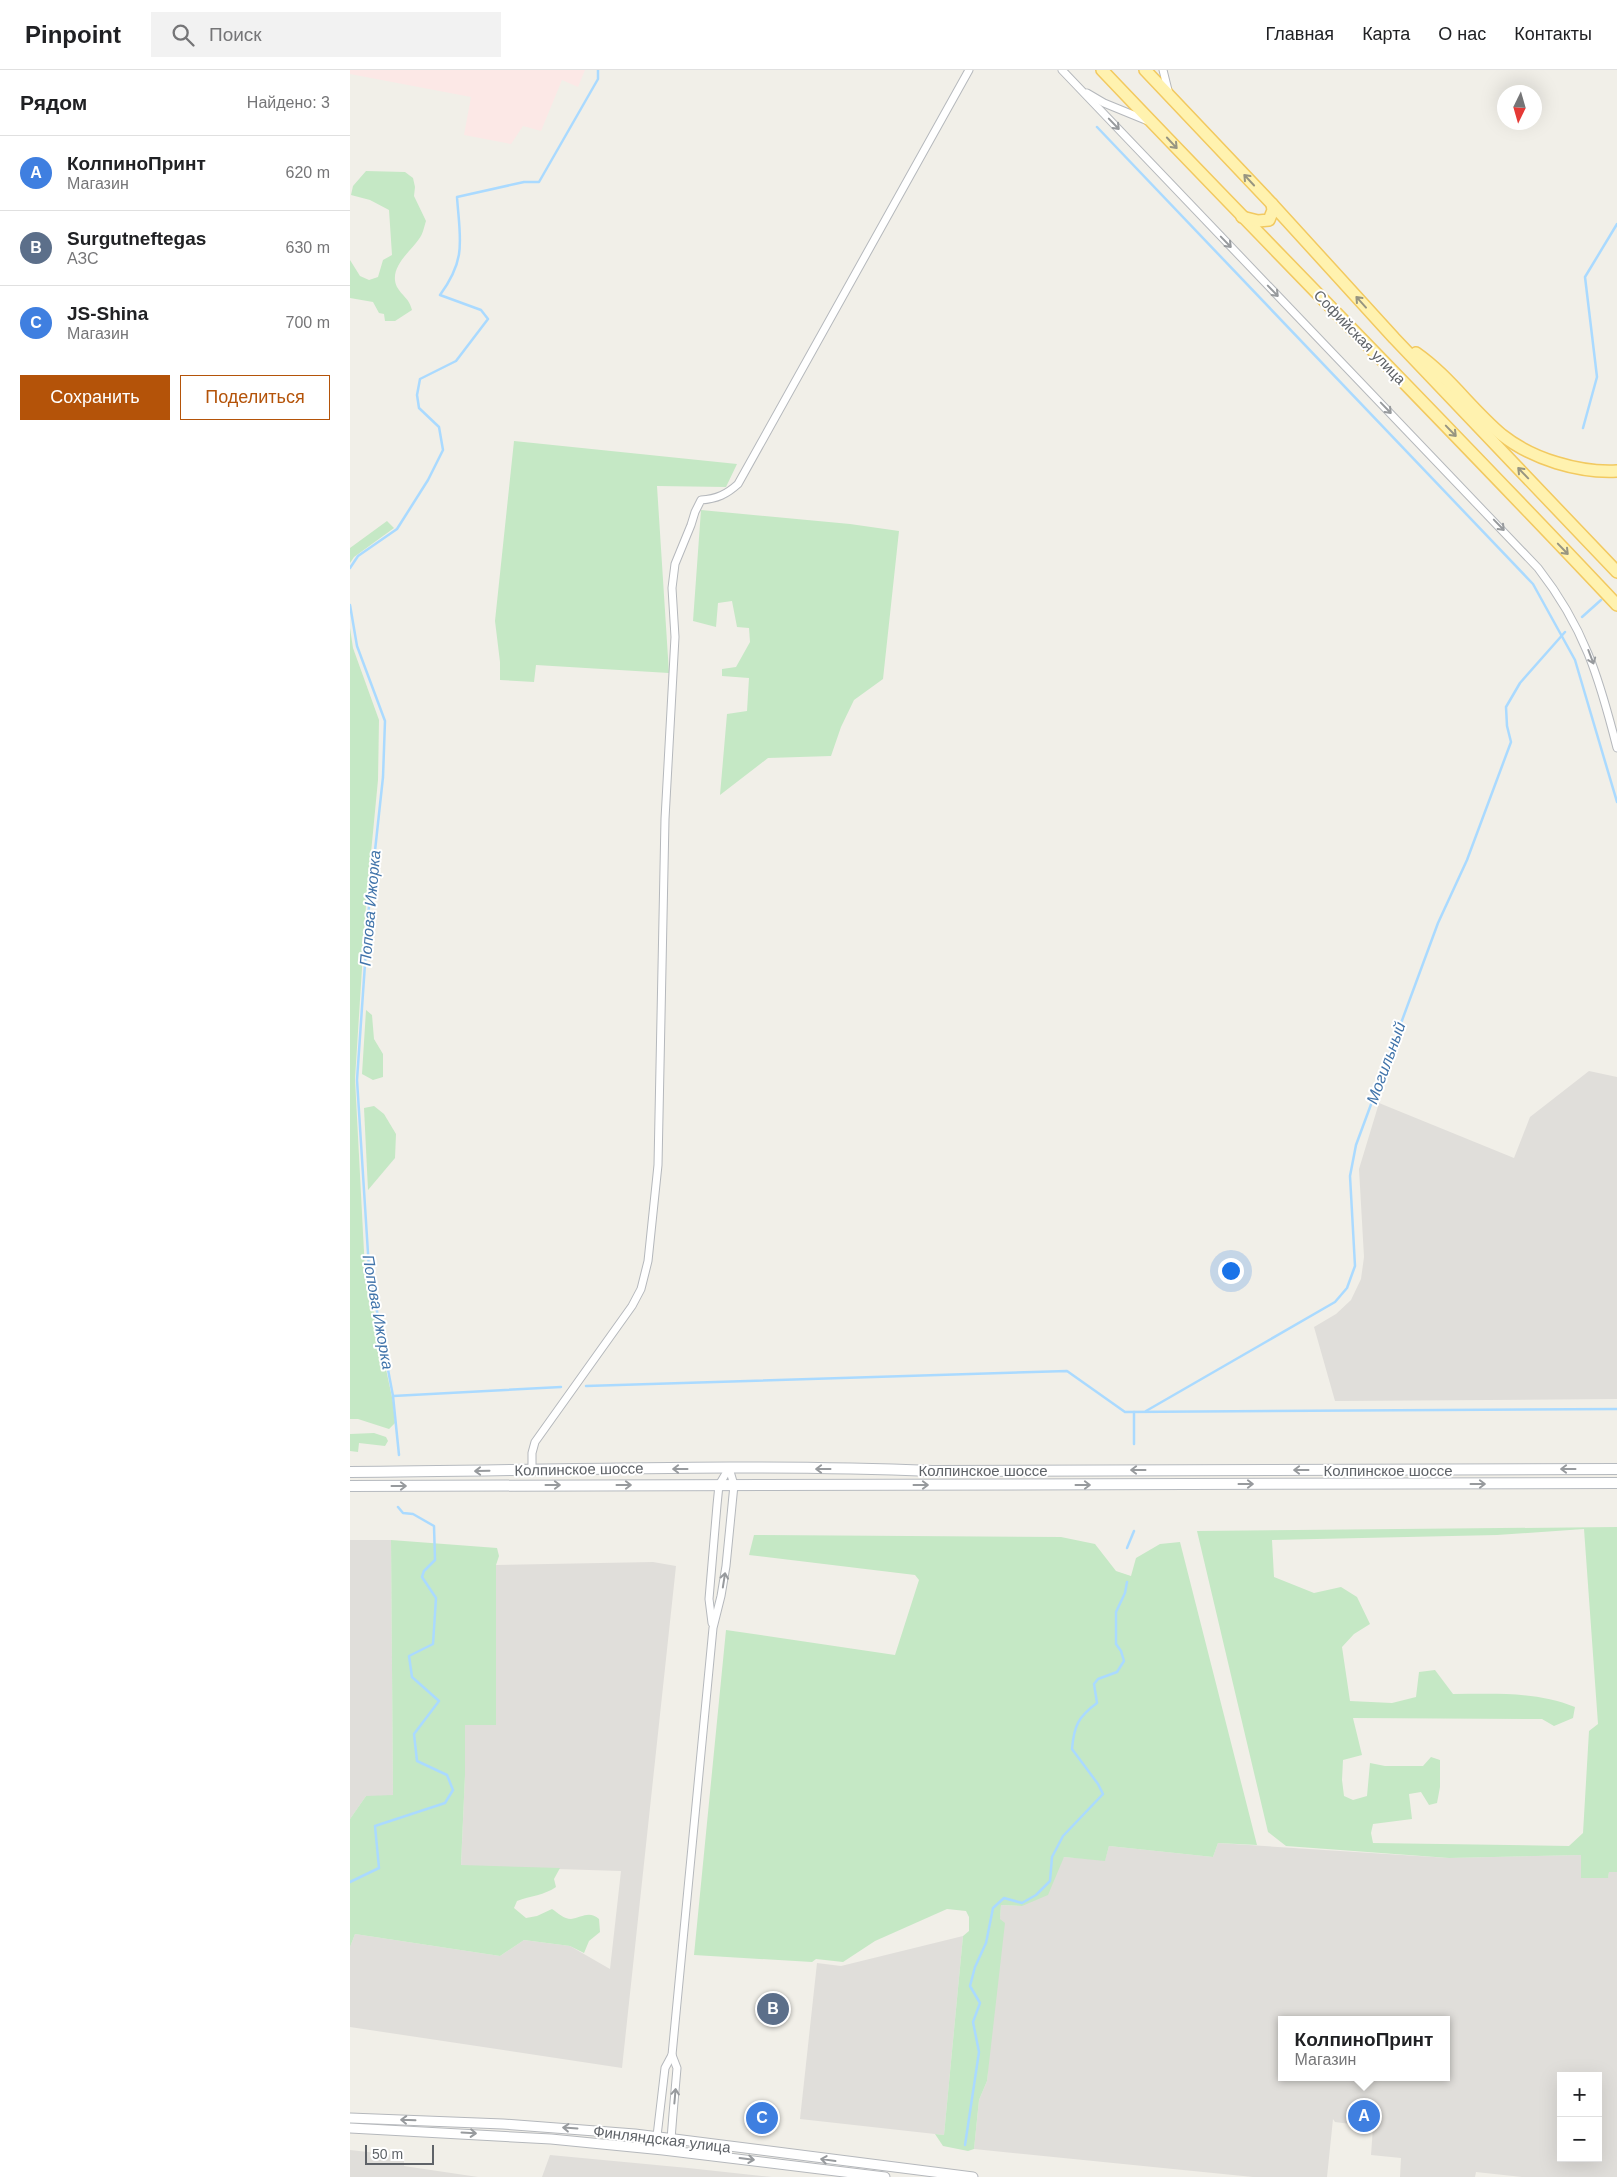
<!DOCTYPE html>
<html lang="ru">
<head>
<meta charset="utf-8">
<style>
  :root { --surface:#fff; --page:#f2f2f2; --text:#202124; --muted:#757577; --line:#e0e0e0; --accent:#b45309 }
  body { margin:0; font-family:Arial,sans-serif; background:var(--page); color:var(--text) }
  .controls { position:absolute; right:15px; bottom:15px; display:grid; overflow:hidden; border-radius:0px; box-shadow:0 5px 20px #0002 }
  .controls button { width:45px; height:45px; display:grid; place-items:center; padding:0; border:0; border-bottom:1px solid var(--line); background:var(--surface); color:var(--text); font:25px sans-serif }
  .compass { position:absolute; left:1147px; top:15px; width:45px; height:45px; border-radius:50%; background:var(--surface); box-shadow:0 5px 20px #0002; rotate:185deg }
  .scale { position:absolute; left:15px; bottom:12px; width:69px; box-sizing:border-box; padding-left:5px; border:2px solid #5f6368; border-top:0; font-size:14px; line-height:18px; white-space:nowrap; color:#5f6368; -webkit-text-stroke:4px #fff; paint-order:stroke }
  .you { position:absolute; left:880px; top:1200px; width:18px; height:18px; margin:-12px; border:4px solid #fff; border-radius:50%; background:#1a73e8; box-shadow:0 0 0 8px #1a73e833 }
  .badge { display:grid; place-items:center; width:32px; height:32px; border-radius:50%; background:var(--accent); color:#fff; font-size:16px; font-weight:700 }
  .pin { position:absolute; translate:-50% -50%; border:2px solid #fff; box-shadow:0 1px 5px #0006 }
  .popup { position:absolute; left:928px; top:1946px; width:172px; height:65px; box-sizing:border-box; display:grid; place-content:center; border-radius:0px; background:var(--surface); filter:drop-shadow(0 1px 4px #0005); font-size:16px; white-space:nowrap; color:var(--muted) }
  .popup b { font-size:19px; color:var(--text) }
  .popup::after { content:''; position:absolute; left:50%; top:100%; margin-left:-10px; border:10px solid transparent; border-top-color:var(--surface) }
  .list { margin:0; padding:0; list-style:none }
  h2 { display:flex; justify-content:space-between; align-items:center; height:65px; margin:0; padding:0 20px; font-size:21px }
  h2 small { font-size:16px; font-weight:400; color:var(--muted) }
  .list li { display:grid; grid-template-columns:32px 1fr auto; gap:15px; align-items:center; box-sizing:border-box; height:75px; padding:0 20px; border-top:1px solid var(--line) }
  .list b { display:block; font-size:19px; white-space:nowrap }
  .list p { margin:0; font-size:16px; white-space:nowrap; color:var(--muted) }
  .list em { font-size:16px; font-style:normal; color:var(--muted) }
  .actions { display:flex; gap:10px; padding:15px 20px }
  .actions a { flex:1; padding:11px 0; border:1px solid var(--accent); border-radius:0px; text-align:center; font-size:18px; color:var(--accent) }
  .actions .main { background:var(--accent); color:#fff }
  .icon { flex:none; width:28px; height:28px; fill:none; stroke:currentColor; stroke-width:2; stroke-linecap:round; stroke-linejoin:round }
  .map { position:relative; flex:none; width:1267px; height:2107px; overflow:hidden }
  header { display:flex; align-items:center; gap:30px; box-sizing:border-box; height:70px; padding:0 25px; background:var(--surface); border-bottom:1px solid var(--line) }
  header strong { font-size:24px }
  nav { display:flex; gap:28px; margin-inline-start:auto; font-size:18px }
  .search { width:350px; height:45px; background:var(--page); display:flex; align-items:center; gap:12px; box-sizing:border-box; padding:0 18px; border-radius:0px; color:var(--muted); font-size:19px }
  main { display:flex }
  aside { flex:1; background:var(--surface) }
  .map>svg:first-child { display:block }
  .industrial { fill:#e0deda; fill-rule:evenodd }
  .medical { fill:#fce8e6 }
  .green { fill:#c5e8c5; fill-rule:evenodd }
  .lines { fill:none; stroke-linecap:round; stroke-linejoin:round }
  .stream { stroke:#aadaff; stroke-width:2.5 }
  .minor-casing { stroke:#b5b8bc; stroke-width:9 }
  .tertiary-casing { stroke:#b5b8bc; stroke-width:11 }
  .secondary-casing { stroke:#b6babf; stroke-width:12 }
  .primary-casing { stroke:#f2c960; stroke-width:14 }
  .minor { stroke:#fff; stroke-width:7 }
  .tertiary { stroke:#fff; stroke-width:9 }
  .secondary { stroke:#fff; stroke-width:10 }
  .primary { stroke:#fff2af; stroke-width:11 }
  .oneway { stroke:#979a9d }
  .oneway2 { stroke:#979581 }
  .labels { text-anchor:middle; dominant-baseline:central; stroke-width:4; stroke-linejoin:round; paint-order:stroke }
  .street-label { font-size:15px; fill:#5f6368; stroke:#fff }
  .water-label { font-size:16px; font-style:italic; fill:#4174aa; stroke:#fff }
</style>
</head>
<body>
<header>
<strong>Pinpoint</strong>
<div class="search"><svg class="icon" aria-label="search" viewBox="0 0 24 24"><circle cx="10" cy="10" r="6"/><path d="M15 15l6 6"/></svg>Поиск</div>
<nav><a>Главная</a><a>Карта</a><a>О нас</a><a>Контакты</a></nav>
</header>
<main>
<aside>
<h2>Рядом<small>Найдено: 3</small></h2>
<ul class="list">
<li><span class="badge" style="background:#3f7fe0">A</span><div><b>КолпиноПринт</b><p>Магазин</p></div><em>620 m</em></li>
<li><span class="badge" style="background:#5c6f8a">B</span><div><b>Surgutneftegas</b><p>АЗС</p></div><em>630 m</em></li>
<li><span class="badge" style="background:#3f7fe0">C</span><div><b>JS-Shina</b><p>Магазин</p></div><em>700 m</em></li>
</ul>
<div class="actions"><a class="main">Сохранить</a><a>Поделиться</a></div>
</aside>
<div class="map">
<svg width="1267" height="2107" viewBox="0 0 1267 2107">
  <rect width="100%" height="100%" fill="#f1efe8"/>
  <g class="industrial">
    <polygon points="1239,1001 1267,1007 1267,1329 985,1331 964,1257 986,1244 1001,1230 1011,1209 1014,1187 1009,1099 1029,1033 1164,1088 1180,1047"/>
    <polygon points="0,1470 41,1470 43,1726 16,1726 0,1749"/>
    <polygon points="303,1492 326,1496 272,1998 0,1957 0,1877 5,1864 150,1886 174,1870 220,1876 260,1899 271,1801 111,1796 115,1705 115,1655 146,1654 146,1495"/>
    <path d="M868,1773L1099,1788L1231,1785L1258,1807L1259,1802H1267V2107H1172L1126,2102L1125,2107H1050L1051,2088L1021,2085L1023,2057L985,2052L983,2049L977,2107H903L624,2079L629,2030L637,2011L651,1835L672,1836L714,1787L755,1790L759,1776L863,1787ZM932,1950H1096V2007H932ZM1211,2006H1248V2088H1211Z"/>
    <polygon points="613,1866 594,2065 450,2049 467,1893 491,1896"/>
    <polygon points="0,2080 54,2086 54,2096 128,2107 0,2107"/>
    <polygon points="200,2085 338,2098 422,2107 192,2107"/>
  </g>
  <polygon class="medical" points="0,0 235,0 228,17 212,10 191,61 173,56 161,74 114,65 121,27 0,4"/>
  <g class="green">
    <path d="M16,101L55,102L63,108L65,117L64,126L76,151C74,157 73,164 69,169C60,182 38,198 47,217C52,226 59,228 62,240L45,251H35L34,244L29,243L23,232L0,228V190L10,206L19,210L28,207L33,190L42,185L39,140L20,130L1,125L3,116Z"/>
    <polygon points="164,371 387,394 376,417 307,416 319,603 186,595 184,612 150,610 150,592 145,551"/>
    <polygon points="351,440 500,454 549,461 533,609 504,630 491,657 481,686 418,688 370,725 377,644 397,641 399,608 372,606 372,599 386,597 400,572 399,558 387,557 382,531 368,533 366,557 343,551"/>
    <polygon points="37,451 44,458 4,487 0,493 0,478"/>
    <polygon points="0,558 3,578 29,650 28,710 16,835 5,1009 15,1201 43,1332 45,1353 39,1359 8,1349 0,1349"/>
    <polygon points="16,940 22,945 24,969 33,984 33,1007 23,1010 12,1004"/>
    <polygon points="24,1036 34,1044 46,1064 45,1088 18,1120 14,1038"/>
    <polygon points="24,1363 36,1367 38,1371 35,1376 9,1373 8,1382 0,1381 0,1364"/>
    <path d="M1267,1457V1802H1259L1258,1808H1231V1785L1099,1788L936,1776L918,1762L847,1461ZM1234,1459L1248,1654L1239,1661L1233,1763L1219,1776L1023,1773L1021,1763L1023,1754L1062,1749L1059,1724L1071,1722L1079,1735L1087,1733L1090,1717V1690L1081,1687L1073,1696H1035L1020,1693L1017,1726L1003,1730L994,1726L992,1710L993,1690L1012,1685L1003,1648L1192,1649L1204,1656L1223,1648L1225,1637C1186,1621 1144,1624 1103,1624L1085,1600L1069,1602L1066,1627L1042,1633L1000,1631L992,1577L1004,1564L1020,1554L1007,1527L991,1517L964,1523L924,1507L922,1470L1147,1465Z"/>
    <polygon points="404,1465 711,1467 745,1474 766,1501 781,1506 786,1488 810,1474 830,1472 907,1775 868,1773 863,1787 759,1776 755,1791 714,1787 698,1825 672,1836 651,1835 650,1849 655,1853 637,2011 629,2030 624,2079 618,2081 593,2076 585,2064 594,2065 613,1866 619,1861 619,1847 616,1841 597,1839 525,1871 493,1892 466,1889 462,1892 344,1885 376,1560 545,1585 569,1510 565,1505 399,1485"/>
    <path d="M41,1470L147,1478L149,1486L146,1495V1655H115V1705L111,1795L210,1798L204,1809L206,1817C195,1825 180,1826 167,1831L164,1838L176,1848L187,1846L202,1839C208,1843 214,1849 221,1849C231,1848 239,1840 249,1849L250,1862L239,1871L234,1883L220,1876L174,1870L150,1886L5,1864L0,1877V1749L16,1726L43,1725Z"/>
  </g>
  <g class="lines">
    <g class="stream">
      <polyline points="747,57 1183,514 1225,590 1267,732"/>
      <polyline points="1233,358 1247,307 1235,207 1267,154"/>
      <path d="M0,498L8,486L47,459L78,410L93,380L89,357L69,338L67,325L70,309L106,291L138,249L131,240L90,225C117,188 110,170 107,127L174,112H189L248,9V0"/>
      <polyline points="0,535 7,576 35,651 33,707 19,836 7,1010 19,1199 43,1326 49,1385"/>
      <polyline points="1232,547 1251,530"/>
      <polyline points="236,1316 717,1301 775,1342 1267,1339"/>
      <polyline points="43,1326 211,1317"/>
      <polyline points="796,1341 985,1232 997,1218 1005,1196 1000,1106 1006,1075 1088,853 1117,790 1161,672 1157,656 1156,637 1170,613 1215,562"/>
      <polyline points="784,1374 784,1342"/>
      <polyline points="777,1478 784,1461"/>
      <polyline points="0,1812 29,1798 25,1756 95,1733 103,1720 97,1705 67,1691 64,1664 89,1631 62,1607 59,1586 83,1574 86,1528 72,1507 74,1501 85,1490 84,1456 63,1444 53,1443 48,1437"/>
      <path d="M615,2075L629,1982L623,1952L630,1933L620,1916L625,1897L636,1873L643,1838L654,1828L672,1833L686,1825L700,1811L702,1787L713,1766L753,1724L748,1714L722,1679C724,1656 728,1647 747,1633L744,1614L748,1609L767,1602L774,1591L771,1581L766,1574V1542L775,1523L777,1512"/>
    </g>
    <g class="minor-casing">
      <g id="minor">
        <path d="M712,0L1188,498C1234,557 1249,607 1267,678"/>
        <polyline points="813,0 819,24"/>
        <polyline points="737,23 754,33 798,51"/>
        <path d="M182,1400V1383L185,1372L282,1236L291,1219L298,1191L308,1095L315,749L325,567L322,518L325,494L341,455L345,442L351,430C367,429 377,424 388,414L619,0"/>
        <polyline points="362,1553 359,1529 367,1435 369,1415 379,1398"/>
        <polyline points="313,2080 307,2066 315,1998 322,1985 363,1558 371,1526 376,1496 384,1415 379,1398"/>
        <polyline points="313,2080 321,2069 323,2044 327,1998 322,1985"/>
      </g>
    </g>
    <g class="tertiary-casing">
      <g id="tertiary">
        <polyline points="0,2048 153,2054 285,2064 623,2107"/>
        <polyline points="0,2058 201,2069 313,2080 535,2107"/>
      </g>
    </g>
    <g class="secondary-casing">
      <g id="secondary">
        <path d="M0,1402C194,1401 388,1393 582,1401L1267,1399"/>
        <polyline points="0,1416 1267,1413"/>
      </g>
    </g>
    <g class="primary-casing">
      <g id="primary">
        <path d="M752,0C922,179 1097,354 1267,535"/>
        <polyline points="795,0 922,134 1044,268 1267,502"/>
        <polyline points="892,147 908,151 919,150 923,140 922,134"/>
        <path d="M1066,283C1099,306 1121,339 1152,365C1182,389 1229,403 1267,401"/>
      </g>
    </g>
    <use href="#minor" class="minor"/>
    <use href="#tertiary" class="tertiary"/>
    <use href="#secondary" class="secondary"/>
    <use href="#primary" class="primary"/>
  </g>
  <defs><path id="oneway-shaft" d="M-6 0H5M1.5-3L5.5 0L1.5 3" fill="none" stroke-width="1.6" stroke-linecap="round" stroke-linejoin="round" transform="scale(1.25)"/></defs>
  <g class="oneway">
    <use href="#oneway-shaft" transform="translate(764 54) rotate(46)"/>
    <use href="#oneway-shaft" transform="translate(876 172) rotate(46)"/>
    <use href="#oneway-shaft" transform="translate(923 221) rotate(46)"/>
    <use href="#oneway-shaft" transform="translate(1036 338) rotate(46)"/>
    <use href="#oneway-shaft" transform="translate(1149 455) rotate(46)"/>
    <use href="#oneway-shaft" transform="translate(1241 587) rotate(69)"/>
    <use href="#oneway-shaft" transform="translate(330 1399) rotate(180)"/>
    <use href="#oneway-shaft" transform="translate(473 1399) rotate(180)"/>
    <use href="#oneway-shaft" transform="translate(1218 1399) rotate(180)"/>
    <use href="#oneway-shaft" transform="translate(788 1400) rotate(180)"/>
    <use href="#oneway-shaft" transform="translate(951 1400) rotate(180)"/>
    <use href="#oneway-shaft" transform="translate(132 1401) rotate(179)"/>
    <use href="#oneway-shaft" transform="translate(896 1414)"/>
    <use href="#oneway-shaft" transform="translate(1128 1414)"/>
    <use href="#oneway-shaft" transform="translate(203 1415)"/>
    <use href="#oneway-shaft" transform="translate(274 1415)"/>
    <use href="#oneway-shaft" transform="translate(571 1415)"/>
    <use href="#oneway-shaft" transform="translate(733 1415)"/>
    <use href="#oneway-shaft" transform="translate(49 1416)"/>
    <use href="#oneway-shaft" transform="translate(374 1510) rotate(-81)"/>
    <use href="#oneway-shaft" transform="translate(325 2026) rotate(-85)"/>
    <use href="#oneway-shaft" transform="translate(58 2050) rotate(-178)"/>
    <use href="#oneway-shaft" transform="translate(220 2058) rotate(-176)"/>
    <use href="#oneway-shaft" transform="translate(119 2063) rotate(3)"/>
    <use href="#oneway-shaft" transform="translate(397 2089) rotate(7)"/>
    <use href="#oneway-shaft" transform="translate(478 2090) rotate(-172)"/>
  </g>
  <g class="oneway2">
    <use href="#oneway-shaft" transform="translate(822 73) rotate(47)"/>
    <use href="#oneway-shaft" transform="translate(899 110) rotate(-133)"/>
    <use href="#oneway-shaft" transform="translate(1011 232) rotate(-132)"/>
    <use href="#oneway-shaft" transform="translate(1101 361) rotate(46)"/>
    <use href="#oneway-shaft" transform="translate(1173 403) rotate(-134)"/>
    <use href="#oneway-shaft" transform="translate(1213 479) rotate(46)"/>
  </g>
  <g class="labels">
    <g class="street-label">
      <text transform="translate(1010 267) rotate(46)">Софийская улица</text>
      <text transform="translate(229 1399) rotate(-1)">Колпинское шоссе</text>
      <text x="633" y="1400">Колпинское шоссе</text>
      <text x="1038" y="1400">Колпинское шоссе</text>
      <text transform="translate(312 2069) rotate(7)">Финляндская улица</text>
    </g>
    <g class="water-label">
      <text transform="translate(20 838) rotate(-85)">Попова Ижорка</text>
      <text transform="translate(1036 993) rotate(-70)">Могильный</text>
      <text transform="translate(28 1242) rotate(80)">Попова Ижорка</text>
    </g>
  </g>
</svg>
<div class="controls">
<button>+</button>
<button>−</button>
</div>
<svg class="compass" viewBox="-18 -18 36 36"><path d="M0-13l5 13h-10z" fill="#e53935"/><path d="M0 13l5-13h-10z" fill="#757577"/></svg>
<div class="scale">50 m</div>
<div class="you"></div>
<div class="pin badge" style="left:1014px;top:2046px;background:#3f7fe0">A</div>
<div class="popup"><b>КолпиноПринт</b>Магазин</div>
<div class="pin badge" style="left:423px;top:1939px;background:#5c6f8a">B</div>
<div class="pin badge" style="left:412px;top:2048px;background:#3f7fe0">C</div>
</div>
</main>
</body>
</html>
